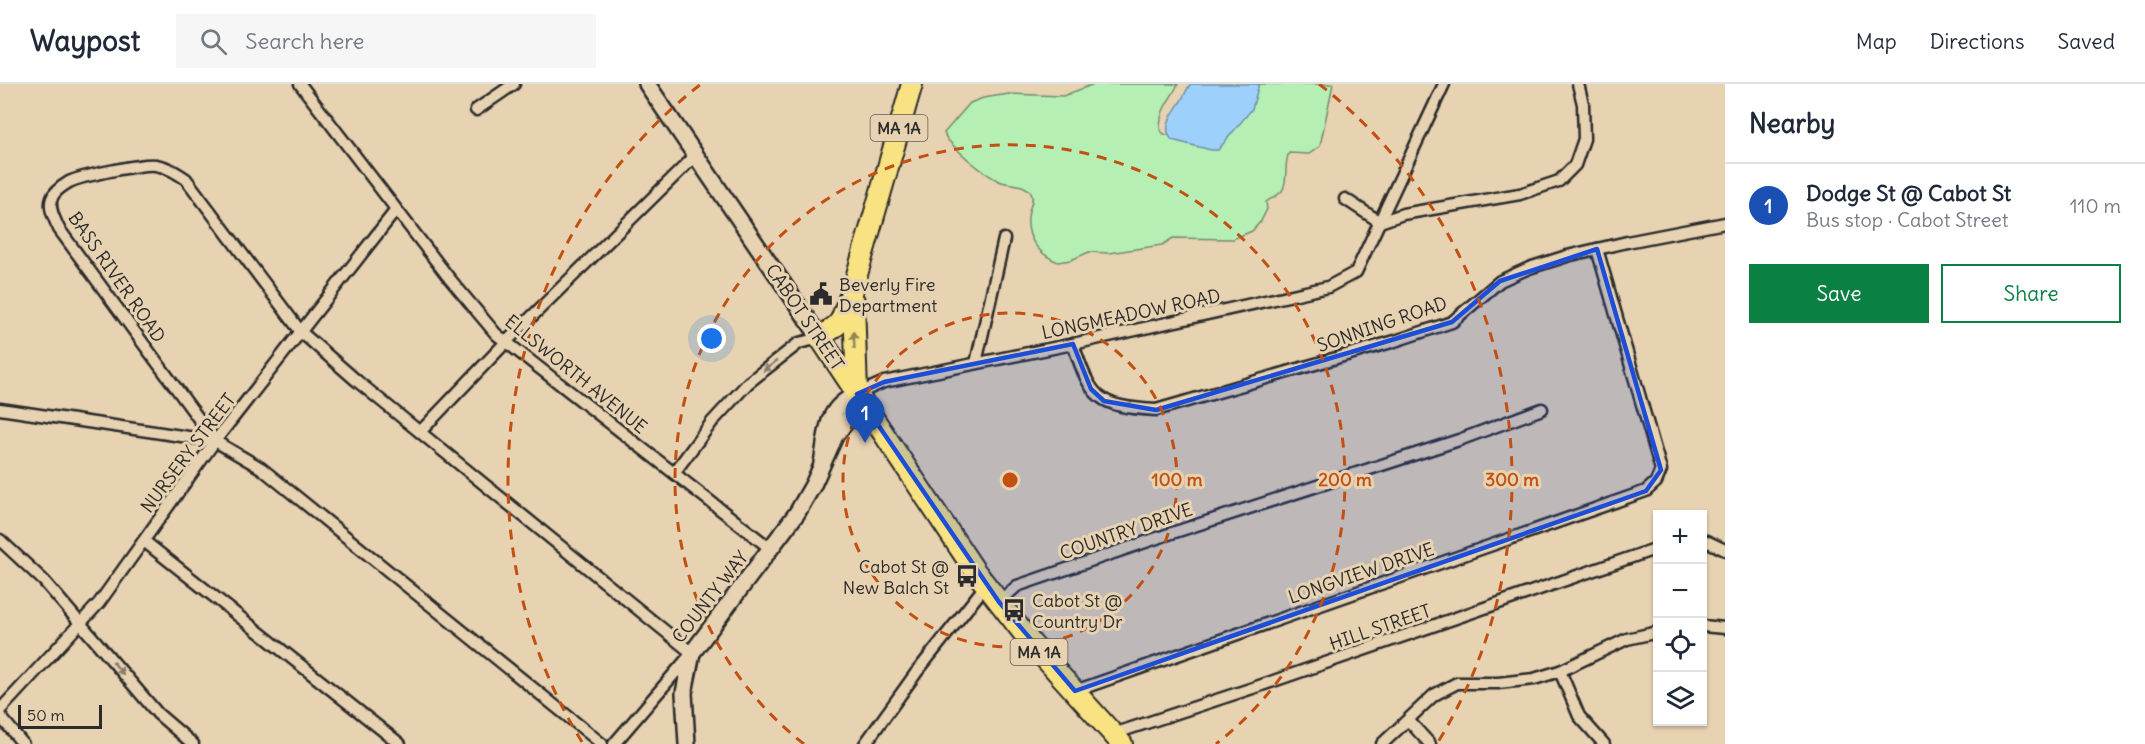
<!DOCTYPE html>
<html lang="en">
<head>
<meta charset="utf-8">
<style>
  :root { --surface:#fff; --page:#f6f6f7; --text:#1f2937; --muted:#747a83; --line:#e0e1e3; --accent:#0b8043 }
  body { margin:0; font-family:Delius,sans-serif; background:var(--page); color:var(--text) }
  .controls { position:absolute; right:18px; bottom:18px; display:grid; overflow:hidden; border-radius:0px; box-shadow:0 2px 4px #0004 }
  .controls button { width:54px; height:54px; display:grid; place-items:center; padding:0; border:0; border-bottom:2px solid var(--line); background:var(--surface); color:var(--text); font:30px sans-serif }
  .scale { position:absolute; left:18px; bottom:15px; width:84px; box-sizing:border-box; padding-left:6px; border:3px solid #2b2b2b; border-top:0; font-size:16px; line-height:21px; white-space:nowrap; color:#2b2b2b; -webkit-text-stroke:4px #e7d2b1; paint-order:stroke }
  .you { position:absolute; left:712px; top:255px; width:21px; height:21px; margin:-15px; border:4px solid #fff; border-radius:50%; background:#1a73e8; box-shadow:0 0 0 9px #1a73e833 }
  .badge { display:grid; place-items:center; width:39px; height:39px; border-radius:50%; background:var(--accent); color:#fff; font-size:20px; font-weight:700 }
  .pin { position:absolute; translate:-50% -50px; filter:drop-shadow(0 2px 3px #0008) }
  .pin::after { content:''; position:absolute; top:32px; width:21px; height:18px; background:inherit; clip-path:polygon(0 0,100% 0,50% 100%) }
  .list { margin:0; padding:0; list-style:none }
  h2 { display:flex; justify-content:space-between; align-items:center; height:78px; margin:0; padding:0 24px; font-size:26px }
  h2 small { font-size:20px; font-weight:400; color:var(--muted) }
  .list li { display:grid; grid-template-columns:39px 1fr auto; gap:18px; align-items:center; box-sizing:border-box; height:84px; padding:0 24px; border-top:2px solid var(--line) }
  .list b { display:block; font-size:22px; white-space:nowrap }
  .list p { margin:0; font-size:20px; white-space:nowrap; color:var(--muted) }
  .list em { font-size:20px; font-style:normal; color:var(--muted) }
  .actions { display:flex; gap:12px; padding:18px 24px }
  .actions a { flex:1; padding:14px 0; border:2px solid var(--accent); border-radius:0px; text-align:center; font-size:21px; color:var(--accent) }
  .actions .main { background:var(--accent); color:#fff }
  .icon { flex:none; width:33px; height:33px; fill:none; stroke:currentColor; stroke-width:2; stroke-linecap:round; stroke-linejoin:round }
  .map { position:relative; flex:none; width:1725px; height:660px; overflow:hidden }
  header { display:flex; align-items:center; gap:36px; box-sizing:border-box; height:84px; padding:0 30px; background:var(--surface); border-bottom:2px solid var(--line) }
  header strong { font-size:28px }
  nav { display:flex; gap:33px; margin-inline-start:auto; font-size:21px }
  .search { width:420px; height:54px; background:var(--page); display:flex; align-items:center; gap:15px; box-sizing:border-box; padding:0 21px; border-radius:0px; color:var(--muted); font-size:22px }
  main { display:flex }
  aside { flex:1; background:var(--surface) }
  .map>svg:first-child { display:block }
  .green { fill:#b6efb3; stroke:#708d6f; stroke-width:1.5 }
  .water { fill:#9dd1fb; stroke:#6f8fa8; stroke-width:1.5 }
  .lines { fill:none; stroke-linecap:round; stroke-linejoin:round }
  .street-casing { stroke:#2b2b2b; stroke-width:15 }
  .secondary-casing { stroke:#2b2b2b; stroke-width:20 }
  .highway-casing { stroke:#2b2b2b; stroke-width:24 }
  .street { stroke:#e7d2b1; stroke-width:10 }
  .secondary { stroke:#e7d2b1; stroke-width:15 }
  .highway { stroke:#f8e281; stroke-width:20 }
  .oneway { fill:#928656 }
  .oneway2 { fill:#897e6e }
  .marked { fill:#1d4ed8; fill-opacity:0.2; stroke:#1d4ed8; stroke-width:4.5; stroke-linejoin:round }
  .ring { fill:none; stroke:#c25012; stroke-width:3; stroke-dasharray:10 8 }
  .labels { text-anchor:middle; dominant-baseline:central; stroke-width:6; stroke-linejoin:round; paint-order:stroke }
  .shield { fill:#e7d2b1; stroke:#635d53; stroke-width:1.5 }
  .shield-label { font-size:16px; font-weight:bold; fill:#2b2b2b }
  .street-label { font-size:18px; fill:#2b2b2b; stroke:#e7d2b1 }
  .poi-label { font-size:18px; fill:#2b2b2b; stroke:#e7d2b1; text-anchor:start }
  .centre { fill:#c25012; stroke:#e7d2b1; stroke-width:3 }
  .ring-label { font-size:18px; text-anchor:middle; font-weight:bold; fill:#c25012; stroke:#e7d2b1; stroke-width:6; stroke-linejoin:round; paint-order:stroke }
</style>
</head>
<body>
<header>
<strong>Waypost</strong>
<div class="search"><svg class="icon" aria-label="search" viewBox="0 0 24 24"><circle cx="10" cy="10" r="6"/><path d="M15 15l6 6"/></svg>Search here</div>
<nav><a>Map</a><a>Directions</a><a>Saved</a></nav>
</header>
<main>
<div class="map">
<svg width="1725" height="660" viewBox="0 0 1725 660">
  <rect width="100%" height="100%" fill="#e7d2b1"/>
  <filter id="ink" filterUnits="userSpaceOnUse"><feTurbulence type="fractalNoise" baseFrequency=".0167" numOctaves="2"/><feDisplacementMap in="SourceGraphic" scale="12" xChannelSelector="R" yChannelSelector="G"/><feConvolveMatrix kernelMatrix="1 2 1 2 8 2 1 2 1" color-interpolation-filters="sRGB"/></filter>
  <g filter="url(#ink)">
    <path class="green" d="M1094,0H1178C1169,19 1160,23 1160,46L1164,50L1203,60L1249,0H1333L1320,62L1309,70L1289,69C1283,80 1289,96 1282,107C1278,112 1271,114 1266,118L1267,125L1261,137L1252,147L1233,155L1173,154L1162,161L1109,169L1089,168L1071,176L1058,178C1036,169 1024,151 1029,127C1031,121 1034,114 1031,109C1025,98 1007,102 997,96C977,85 962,71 947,55L944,49L970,19L983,14L1009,10L1063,12Z"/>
    <path class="water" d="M1191,0H1259L1252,25L1218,66H1211L1172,56C1161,43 1173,29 1181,17C1185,11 1186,5 1191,0Z"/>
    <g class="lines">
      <g class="street-casing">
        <g id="street">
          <polyline points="300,0 449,194 496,250 771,465"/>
          <polyline points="476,26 514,0"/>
          <polyline points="1345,115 1380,138"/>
          <polyline points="1380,138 1403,130 1520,110 1559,97 1575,81 1584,55 1583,20 1578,0"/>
          <path d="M1073,260C1092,316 1097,322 1156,326L1395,257L1452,238L1500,197L1529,184L1567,172L1627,158L1725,139"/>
          <polyline points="976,279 1004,155"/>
          <polyline points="857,310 884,298 1073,260 1328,203 1356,188 1444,0"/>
          <polyline points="0,325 215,357"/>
          <polyline points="420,348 507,257 696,71"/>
          <polyline points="674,389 712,338 748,299 799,259 820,254"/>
          <polyline points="1702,455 1725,466"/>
          <polyline points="0,456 44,497 158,630 193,660"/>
          <polyline points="144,457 400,660"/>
          <polyline points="999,518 1017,502 1169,450 1459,356 1542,325"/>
          <polyline points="1702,542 1725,544"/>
          <polyline points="1560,587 1579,632 1604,660"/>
          <polyline points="1075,607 1646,407 1656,398 1661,386 1597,165"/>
          <polyline points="0,626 99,519 215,357 396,126"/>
          <polyline points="0,632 23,660"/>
          <polyline points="1408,636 1430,660"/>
          <polyline points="1113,650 1259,602 1658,464"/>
          <path d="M602,660L261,384L215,357L59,145C55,136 48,124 52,114C54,107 64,101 69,98C81,92 144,79 156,81C168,83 177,89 186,95L301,248L357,297L692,569L614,660"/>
          <polyline points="865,660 916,589 986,501"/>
          <polyline points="1382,660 1434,611 1457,599 1498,599 1534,595 1560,587 1627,555 1658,548"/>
        </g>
      </g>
      <g class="secondary-casing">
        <g id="secondary">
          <polyline points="647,0 820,254"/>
          <path d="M687,660L684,609L692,569L797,429L813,401L835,352L855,326L857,310C824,325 828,348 822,379"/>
        </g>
      </g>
      <g class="highway-casing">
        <g id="highway">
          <polyline points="912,0 854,201 841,236 837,241 820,254 975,487 1032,560 1122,660"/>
          <polyline points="854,217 857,310"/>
        </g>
      </g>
      <use href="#street" class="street"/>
      <use href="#secondary" class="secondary"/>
      <use href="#highway" class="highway"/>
    </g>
    <defs><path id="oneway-solid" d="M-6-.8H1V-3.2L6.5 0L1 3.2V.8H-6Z" transform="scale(1.5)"/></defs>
    <use class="oneway" href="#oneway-solid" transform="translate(854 256) rotate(-93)"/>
    <g class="oneway2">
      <use href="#oneway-solid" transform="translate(770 282) rotate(142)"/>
      <use href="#oneway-solid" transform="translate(118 584) rotate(50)"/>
    </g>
  </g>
  <path class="marked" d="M1597,165L1661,386L1646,407L1075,607L999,518L857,310L884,298L1073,260L1091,305L1104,317L1156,326L1452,238L1500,197Z"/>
  <g class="ring">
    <circle cx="1010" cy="396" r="167"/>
    <path d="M804 660A335 335 0 1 1 1216 660"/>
    <path d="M582 658A502 502 0 0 1 701 0M1319 0A502 502 0 0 1 1438 658"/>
  </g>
  <defs>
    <g id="civic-bare" transform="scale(1.8)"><path d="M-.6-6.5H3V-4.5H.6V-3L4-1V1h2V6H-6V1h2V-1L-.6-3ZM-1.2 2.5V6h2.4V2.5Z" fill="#2b2b2b" stroke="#e7d2b1" stroke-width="2.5" paint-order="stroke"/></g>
    <g id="bus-bare" transform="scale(1.8)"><path d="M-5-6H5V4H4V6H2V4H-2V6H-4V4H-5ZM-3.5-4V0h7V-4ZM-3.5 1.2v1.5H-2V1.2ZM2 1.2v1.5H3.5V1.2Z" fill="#2b2b2b" stroke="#e7d2b1" stroke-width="2.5" paint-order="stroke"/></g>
  </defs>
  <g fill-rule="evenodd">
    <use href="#civic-bare" x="821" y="210"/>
    <use href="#bus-bare" x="967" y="492"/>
    <use href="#bus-bare" x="1014" y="526"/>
  </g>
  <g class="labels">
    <g class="shield">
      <rect x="870.5" y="31" width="57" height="26" rx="4.5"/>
      <rect x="1010.5" y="555" width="57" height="26" rx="4.5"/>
    </g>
    <g class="shield-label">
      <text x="899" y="44">MA 1A</text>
      <text x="1039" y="568">MA 1A</text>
    </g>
    <g class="street-label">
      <text transform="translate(117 193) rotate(55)">BASS RIVER ROAD</text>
      <text transform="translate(1131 230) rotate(-12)">LONGMEADOW ROAD</text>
      <text transform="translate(805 233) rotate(56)">CABOT STREET</text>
      <text transform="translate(1382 240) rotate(-19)">SONNING ROAD</text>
      <text transform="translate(576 290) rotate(39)">ELLSWORTH AVENUE</text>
      <text transform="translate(188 369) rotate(-53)">NURSERY STREET</text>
      <text transform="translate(1126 447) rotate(-19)">COUNTRY DRIVE</text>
      <text transform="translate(1361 489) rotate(-19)">LONGVIEW DRIVE</text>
      <text transform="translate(710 513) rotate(-52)">COUNTY WAY</text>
      <text transform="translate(1380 543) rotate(-19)">HILL STREET</text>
    </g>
    <g class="poi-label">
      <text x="839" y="200">Beverly Fire<tspan x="839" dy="21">Department</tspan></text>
      <text x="949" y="482" text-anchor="end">Cabot St @<tspan x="949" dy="21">New Balch St</tspan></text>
      <text x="1032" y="516">Cabot St @<tspan x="1032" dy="21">Country Dr</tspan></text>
    </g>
  </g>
  <circle cx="1010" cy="396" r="9" class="centre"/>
  <g class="ring-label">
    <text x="1177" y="402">100 m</text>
    <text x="1345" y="402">200 m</text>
    <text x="1512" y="402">300 m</text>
  </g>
</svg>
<div class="controls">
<button>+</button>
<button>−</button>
<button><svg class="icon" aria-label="locate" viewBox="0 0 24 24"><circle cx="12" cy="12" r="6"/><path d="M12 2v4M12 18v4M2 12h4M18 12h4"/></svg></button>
<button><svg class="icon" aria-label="layers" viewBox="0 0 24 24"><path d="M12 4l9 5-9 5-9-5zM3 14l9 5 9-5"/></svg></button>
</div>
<div class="scale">50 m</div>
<div class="you"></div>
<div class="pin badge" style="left:865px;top:359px;background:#1a4fb4">1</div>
</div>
<aside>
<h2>Nearby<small></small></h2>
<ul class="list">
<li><span class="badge" style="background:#1a4fb4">1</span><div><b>Dodge St @ Cabot St</b><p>Bus stop · Cabot Street</p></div><em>110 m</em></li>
</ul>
<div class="actions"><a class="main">Save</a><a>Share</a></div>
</aside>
</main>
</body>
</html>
